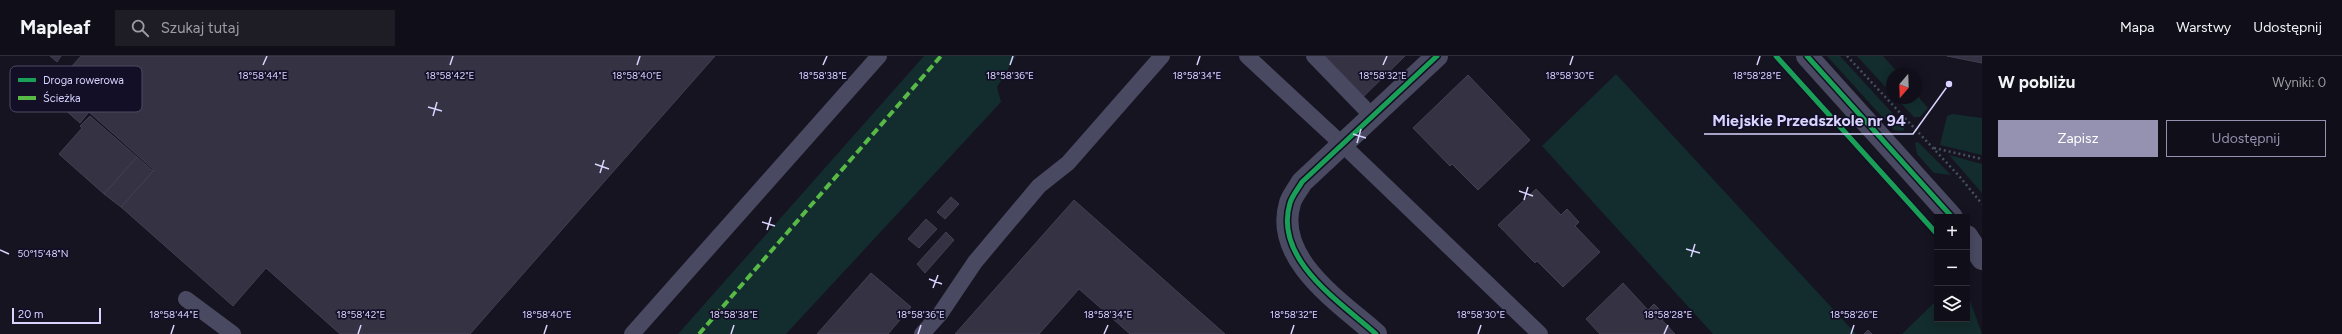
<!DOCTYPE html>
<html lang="pl">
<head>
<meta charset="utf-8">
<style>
  :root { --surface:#100f19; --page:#1e1d26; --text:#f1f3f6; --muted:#9c9ca2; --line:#302f38; --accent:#9591b1 }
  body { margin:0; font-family:Figtree,sans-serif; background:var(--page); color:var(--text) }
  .controls { position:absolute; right:12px; bottom:12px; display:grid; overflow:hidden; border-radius:0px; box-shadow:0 2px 10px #0003 }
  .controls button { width:36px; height:36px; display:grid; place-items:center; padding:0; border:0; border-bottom:1px solid var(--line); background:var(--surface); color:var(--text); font:20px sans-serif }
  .compass { position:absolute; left:1886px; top:12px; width:36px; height:36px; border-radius:50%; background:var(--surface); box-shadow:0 2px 10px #0003; rotate:199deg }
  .scale { position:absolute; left:12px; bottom:10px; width:89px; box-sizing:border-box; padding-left:4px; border:2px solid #d9d4ff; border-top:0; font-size:11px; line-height:14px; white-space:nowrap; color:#d9d4ff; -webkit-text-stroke:3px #130f26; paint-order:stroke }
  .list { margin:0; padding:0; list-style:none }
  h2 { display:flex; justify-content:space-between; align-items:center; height:52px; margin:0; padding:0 16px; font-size:17px }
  h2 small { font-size:13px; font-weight:400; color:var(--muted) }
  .actions { display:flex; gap:8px; padding:12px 16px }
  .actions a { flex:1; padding:9px 0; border:1px solid var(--accent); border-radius:0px; text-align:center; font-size:14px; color:var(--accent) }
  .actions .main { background:var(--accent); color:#fff }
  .icon { flex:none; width:22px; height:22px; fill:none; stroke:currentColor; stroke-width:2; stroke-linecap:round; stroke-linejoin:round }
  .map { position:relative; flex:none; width:1982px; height:278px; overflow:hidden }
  header { display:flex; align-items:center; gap:24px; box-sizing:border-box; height:56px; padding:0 20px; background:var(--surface); border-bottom:1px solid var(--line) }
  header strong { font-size:19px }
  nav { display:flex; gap:22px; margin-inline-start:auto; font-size:14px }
  .search { width:280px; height:36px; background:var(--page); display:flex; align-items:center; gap:10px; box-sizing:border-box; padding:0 14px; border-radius:0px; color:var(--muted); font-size:15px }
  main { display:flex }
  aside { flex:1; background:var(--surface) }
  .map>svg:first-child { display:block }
  .green { fill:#132c2d }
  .building { fill:#343243; stroke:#433f54 }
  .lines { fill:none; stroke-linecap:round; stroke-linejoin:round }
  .path { stroke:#44505f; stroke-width:2.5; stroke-dasharray:2 3; stroke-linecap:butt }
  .service { stroke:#4a4962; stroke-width:16 }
  .minor { stroke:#4a4962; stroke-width:22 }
  .quiet { stroke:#58b947; stroke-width:4; stroke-dasharray:8 4; stroke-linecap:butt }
  .cycleway-casing { stroke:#130f26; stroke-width:8 }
  .cycleway { stroke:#1a9f57; stroke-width:5 }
  .ticks { fill:none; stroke:#d9d4ff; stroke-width:1.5 }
  .key { fill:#130f26; stroke:#4e4a67; stroke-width:1 }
  .key-label { font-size:11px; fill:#d9d4ff }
  .ticks-label { font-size:10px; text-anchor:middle; fill:#d9d4ff; stroke:#130f26; stroke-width:3.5; stroke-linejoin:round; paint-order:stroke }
  .leader { fill:none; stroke:#d9d4ff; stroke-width:1.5 }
  .callout-dot { fill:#d9d4ff; stroke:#130f26; stroke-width:1.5 }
  .callout-label { font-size:16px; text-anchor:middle; font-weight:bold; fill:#d9d4ff; stroke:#130f26; stroke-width:3.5; stroke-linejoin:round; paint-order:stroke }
</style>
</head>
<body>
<header>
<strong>Mapleaf</strong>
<div class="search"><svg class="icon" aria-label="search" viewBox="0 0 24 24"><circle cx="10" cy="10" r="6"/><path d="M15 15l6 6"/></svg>Szukaj tutaj</div>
<nav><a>Mapa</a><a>Warstwy</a><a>Udostępnij</a></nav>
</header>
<main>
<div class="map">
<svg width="1982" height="278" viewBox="0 0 1982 278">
  <rect width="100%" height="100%" fill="#161421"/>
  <g class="green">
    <polygon points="924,0 1016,0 997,31 1001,46 786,278 678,278"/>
    <polygon points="1827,0 1840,0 1905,71 1903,75 1894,74"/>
    <polygon points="1857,0 1883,0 1899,18 1892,18 1892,38"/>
    <polygon points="1616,18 1856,278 1713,278 1542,90"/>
    <polygon points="1916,38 1928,52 1920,61 1914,61 1896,42 1916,42"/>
    <polygon points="1952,58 1982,62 1982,99 1940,89 1947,60"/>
    <polygon points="1918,86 1951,119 1934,117 1917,98 1915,87"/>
    <polygon points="1949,99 1982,108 1982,137"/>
    <polygon points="1967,236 1982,278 1902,278 1937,244 1937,263 1967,263"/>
  </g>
  <g class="building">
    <polygon points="50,0 61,0 57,6"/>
    <polygon points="81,0 715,0 470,278 340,278 266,212 233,250 121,151 154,114 89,56 80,67 47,38"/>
    <polygon points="1320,0 1405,0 1361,43"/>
    <polygon points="1947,0 1982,0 1982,7"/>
    <polygon points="1468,19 1530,84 1478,134 1452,108 1450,110 1413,72"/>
    <polygon points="90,60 137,101 104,138 59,98 82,72 80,70"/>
    <polygon points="137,101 153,115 121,151 104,138"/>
    <polygon points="1536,133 1561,159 1567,153 1579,166 1575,170 1600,196 1563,231 1537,205 1535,207 1498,169"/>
    <polygon points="951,141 959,148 945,163 937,156"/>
    <polygon points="1074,144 1225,278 1130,278 1079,233 1039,278 955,278"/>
    <polygon points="926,163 937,173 919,192 908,183"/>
    <polygon points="946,176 954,184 925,217 917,208"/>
    <polygon points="871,217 911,251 888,278 817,278"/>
    <polygon points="1623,227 1648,254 1654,248 1666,260 1662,264 1675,278 1600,278 1586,263"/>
    <polygon points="1868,274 1872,278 1864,278"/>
  </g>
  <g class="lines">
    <g class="path">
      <polyline points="1847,0 1960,121 1982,148"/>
      <polyline points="1934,92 1982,103"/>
    </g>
    <g class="service">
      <polyline points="1247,0 1343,89 1540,278"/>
      <polyline points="1314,0 1373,61"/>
      <polyline points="186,243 233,278"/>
      <polyline points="632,278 879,0"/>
      <polyline points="922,278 940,258 975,206 1039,130 1068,107 1162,0"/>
    </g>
    <g class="minor">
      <polyline points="1807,0 1952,161"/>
      <polyline points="1967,180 1982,203"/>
      <path d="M1376,278C1340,246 1273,203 1290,147C1292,140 1298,133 1302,126L1437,0"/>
    </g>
    <polyline class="quiet" points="699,278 941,0"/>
    <g class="cycleway-casing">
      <g id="cycleway">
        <polyline points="1776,0 1937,178"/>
        <polyline points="1807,0 1952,161"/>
        <path d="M1376,278C1340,246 1273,203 1290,147C1292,140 1298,133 1302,126L1437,0"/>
      </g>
    </g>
    <use href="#cycleway" class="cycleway"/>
  </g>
  <path class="ticks" d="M263,9L267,0M450,9L453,0M637,9L640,0M823,9L827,0M1010,9L1013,0M1197,9L1200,0M1383,9L1387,0M1570,9L1573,0M1757,9L1760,0M428,51L442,55M433,60L437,46M1353,78L1366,82M1357,87L1361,73M595,108L609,113M600,117L604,104M1519,135L1533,140M1524,144L1528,131M762,166L775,170M767,174L771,161M1686,193L1700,197M0,194L9,198M1691,201L1695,188M929,223L942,228M933,232L938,219M171,278L174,269M358,278L361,269M544,278L547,269M731,278L734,269M918,278L921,269M1104,278L1108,269M1291,278L1294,269M1478,278L1481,269M1664,278L1668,269M1851,278L1854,269"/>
  <rect x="10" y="10" width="132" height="46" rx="6" class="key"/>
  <rect x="18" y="22" width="18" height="4" fill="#1a9f57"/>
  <rect x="18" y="40" width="18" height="4" fill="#58b947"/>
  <g class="key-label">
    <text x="43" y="28">Droga rowerowa</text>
    <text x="43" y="46">Ścieżka</text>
  </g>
  <g class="ticks-label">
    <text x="263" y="23">18°58'44"E</text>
    <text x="450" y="23">18°58'42"E</text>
    <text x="637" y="23">18°58'40"E</text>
    <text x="823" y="23">18°58'38"E</text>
    <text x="1010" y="23">18°58'36"E</text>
    <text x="1197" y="23">18°58'34"E</text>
    <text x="1383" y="23">18°58'32"E</text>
    <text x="1570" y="23">18°58'30"E</text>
    <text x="1757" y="23">18°58'28"E</text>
    <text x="43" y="201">50°15'48"N</text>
    <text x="174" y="262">18°58'44"E</text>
    <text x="361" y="262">18°58'42"E</text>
    <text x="547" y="262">18°58'40"E</text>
    <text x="734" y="262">18°58'38"E</text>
    <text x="921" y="262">18°58'36"E</text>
    <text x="1108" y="262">18°58'34"E</text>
    <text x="1294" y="262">18°58'32"E</text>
    <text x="1481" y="262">18°58'30"E</text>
    <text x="1668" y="262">18°58'28"E</text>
    <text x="1854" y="262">18°58'26"E</text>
  </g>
  <path class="leader" d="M1949 28L1913 78H1704"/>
  <circle class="callout-dot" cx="1949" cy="28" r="4"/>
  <g class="callout-label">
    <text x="1809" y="70">Miejskie Przedszkole nr 94</text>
  </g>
</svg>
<div class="controls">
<button>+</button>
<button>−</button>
<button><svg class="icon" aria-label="layers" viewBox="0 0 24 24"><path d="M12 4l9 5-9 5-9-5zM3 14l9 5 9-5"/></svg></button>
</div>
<svg class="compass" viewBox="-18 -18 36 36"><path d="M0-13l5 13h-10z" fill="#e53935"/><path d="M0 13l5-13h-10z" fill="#9c9ca2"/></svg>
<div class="scale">20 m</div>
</div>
<aside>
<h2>W pobliżu<small>Wyniki: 0</small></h2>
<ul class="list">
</ul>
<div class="actions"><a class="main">Zapisz</a><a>Udostępnij</a></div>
</aside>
</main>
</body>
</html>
